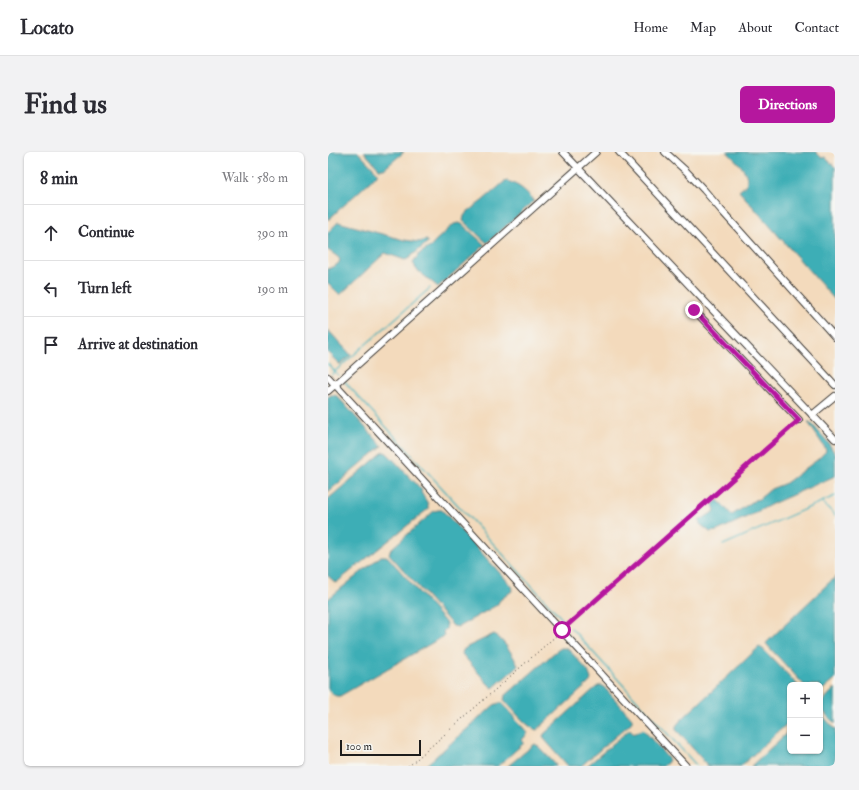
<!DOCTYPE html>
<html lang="en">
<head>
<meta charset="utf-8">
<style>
  :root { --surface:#fff; --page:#f2f2f3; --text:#2b2b33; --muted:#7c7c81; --line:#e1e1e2; --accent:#b5179e }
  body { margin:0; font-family:"IM FELL Double Pica",serif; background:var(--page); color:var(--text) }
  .controls { position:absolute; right:12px; bottom:12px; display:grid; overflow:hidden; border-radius:6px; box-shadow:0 1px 3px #0004 }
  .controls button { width:36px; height:36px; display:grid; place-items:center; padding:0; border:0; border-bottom:1px solid var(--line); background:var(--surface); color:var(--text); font:20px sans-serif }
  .scale { position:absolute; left:12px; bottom:10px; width:81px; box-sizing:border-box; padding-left:4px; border:2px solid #1c1c1c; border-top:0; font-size:11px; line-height:14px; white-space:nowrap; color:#1c1c1c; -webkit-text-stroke:3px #f6f6f2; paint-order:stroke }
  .stop { position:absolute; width:12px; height:12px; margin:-9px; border:3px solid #b5179e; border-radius:50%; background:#fff }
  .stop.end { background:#b5179e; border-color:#fff; box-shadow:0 1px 4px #0008 }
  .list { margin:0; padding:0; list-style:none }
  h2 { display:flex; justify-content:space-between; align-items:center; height:52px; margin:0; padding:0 16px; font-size:17px }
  h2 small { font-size:13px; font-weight:400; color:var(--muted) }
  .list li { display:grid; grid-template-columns:26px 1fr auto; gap:12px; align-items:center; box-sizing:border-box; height:56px; padding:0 16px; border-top:1px solid var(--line) }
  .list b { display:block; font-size:15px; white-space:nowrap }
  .list em { font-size:13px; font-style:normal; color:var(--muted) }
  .icon { flex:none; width:22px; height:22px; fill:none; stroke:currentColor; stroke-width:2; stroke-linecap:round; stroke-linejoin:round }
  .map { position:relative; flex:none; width:507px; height:614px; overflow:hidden; border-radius:6px }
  header { display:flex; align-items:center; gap:24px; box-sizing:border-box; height:56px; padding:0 20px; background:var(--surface); border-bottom:1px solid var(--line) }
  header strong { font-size:19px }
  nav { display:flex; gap:22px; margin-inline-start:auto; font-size:14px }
  .intro { display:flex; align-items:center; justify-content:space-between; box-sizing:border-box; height:96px; padding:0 24px }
  h1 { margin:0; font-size:28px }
  .button { padding:10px 18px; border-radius:6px; background:var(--accent); color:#fff; font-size:14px; font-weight:700 }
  main { display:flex; gap:24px; padding:0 24px }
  aside { flex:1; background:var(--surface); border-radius:6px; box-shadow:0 1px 3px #0004 }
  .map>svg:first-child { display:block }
  .water { fill:#3caeb6; stroke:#2c6569 }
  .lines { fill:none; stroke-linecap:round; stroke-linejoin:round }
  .stream { stroke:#3caeb6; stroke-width:1.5 }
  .minor-casing { stroke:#3c3834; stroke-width:8 }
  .path { stroke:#3c3834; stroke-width:1; stroke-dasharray:1 3; stroke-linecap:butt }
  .minor { stroke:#fff; stroke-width:6 }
  .route { stroke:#b5179e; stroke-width:5 }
</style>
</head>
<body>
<header>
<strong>Locato</strong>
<nav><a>Home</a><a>Map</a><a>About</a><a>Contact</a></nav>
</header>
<div class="intro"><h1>Find us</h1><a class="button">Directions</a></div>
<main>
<aside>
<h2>8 min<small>Walk · 580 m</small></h2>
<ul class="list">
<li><svg class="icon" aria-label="ahead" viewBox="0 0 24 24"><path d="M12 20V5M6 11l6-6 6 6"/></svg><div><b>Continue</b></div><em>390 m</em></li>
<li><svg class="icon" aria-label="left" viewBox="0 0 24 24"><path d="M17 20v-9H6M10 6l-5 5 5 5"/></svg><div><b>Turn left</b></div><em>190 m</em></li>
<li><svg class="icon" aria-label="arrive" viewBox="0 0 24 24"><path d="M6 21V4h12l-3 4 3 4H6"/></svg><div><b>Arrive at destination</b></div></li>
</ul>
</aside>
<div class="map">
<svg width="507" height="614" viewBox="0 0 507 614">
  <rect width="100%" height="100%" fill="#f6f6f2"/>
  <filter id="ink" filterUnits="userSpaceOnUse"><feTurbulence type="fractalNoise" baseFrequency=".025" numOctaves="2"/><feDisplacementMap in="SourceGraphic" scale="8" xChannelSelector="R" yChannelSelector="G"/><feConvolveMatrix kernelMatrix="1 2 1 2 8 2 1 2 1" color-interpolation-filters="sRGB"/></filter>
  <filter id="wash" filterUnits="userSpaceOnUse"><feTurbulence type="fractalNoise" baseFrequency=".012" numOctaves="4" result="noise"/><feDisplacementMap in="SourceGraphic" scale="16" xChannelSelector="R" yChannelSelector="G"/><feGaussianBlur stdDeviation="0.9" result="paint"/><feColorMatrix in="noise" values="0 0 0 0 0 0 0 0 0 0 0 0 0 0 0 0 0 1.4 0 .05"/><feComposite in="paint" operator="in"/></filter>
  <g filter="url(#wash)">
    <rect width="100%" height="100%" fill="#f3dabc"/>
    <g class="water">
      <polygon points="0,0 30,0 49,20 49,23 0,68"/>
      <polygon points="36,0 76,0 56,17 51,17"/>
      <path d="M399,0H488L494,6L497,5L507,15V148L411,39C413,37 417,35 418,32C423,20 406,7 399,0Z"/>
      <path d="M179,29C190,32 200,40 206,49L159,91L135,69L136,64L139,60L154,49L176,30Z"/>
      <polygon points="10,70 76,88 91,90 99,88 99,91 80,107 77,108 57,101 12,143 0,131 0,117 10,112 12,108 10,105 0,98 0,80"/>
      <polygon points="131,71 134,72 157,93 110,135 88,117 85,110 92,101 104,94 106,90 126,72"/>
      <polygon points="0,178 23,203 12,212 10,211 0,201"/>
      <polygon points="3,243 7,243 10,245 54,294 0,340 0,245"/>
      <polygon points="480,270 482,270 500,290 507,302 507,324 444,352 421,364 389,379 382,380 372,372 371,369 374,367 387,359 385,352 390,348 404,363 427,348 431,347 443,337 458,331 489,308 498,299 497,296"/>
      <polygon points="57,300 60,302 94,338 93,340 100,352 100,357 8,431 0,424 0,347 54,301"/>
      <polygon points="110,358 114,358 117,361 183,433 185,436 184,439 172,448 169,453 130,475 125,474 61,402 63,397 106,359"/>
      <path d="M53,404H58L60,405L117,470C120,475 118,477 115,480L116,484L12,544C6,545 3,541 0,537V447Z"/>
      <polygon points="507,425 507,527 492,540 492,533 476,533 440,494 438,491"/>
      <path d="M166,482C176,488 186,504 190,514L165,536L160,532L134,502L135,498L139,495Z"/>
      <polygon points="431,495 435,497 470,533 462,533 462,569 413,614 380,614 352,582 348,578 348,574 352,569"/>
      <path d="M233,496H238L242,499L260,519L263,527L262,530L209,578C199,576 183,555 176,548L177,544L227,500Z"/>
      <polygon points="274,533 304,566 304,569 302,572 253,614 240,614 217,588 215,585 216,582 266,537 270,534"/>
      <polygon points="507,536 507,572 492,556 492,552"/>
      <polygon points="171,551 174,551 187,565 188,568 200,581 194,588 196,591 170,614 97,614 166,553"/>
      <polygon points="492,561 507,577 507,614 423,614 462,578 462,599 492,599"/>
      <polygon points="302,577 306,582 311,579 315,577 338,604 341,608 339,611 335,614 259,614"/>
      <polygon points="207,592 210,594 229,614 180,614 203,595"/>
    </g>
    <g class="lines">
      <g class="stream">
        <polyline points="0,212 10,223"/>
        <polyline points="4,222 102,136"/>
        <polyline points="17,230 237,470"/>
        <polyline points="494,350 507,363"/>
        <polyline points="395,393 507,344"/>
        <polyline points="243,476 369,614"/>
      </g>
    </g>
  </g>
  <g filter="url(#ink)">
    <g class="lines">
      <g class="minor-casing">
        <g id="minor">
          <polyline points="235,0 507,287"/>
          <polyline points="291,0 507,233"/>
          <polyline points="337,0 358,19 376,38 393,58 507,185"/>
          <polyline points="366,158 471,268"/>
          <polyline points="0,225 358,614"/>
          <polyline points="0,239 268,0"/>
          <polyline points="484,263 507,244"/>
        </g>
      </g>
      <g class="path">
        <polyline points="237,475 467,271"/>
        <polyline points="80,614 82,613 229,483"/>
      </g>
      <use href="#minor" class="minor"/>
    </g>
  </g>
  <g class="lines" filter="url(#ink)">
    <polyline class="route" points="234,478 471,268 366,158"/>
  </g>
</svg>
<div class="controls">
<button>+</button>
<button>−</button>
</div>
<div class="scale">100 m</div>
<div class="stop" style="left:234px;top:478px"></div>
<div class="stop end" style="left:366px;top:158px"></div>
</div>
</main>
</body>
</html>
